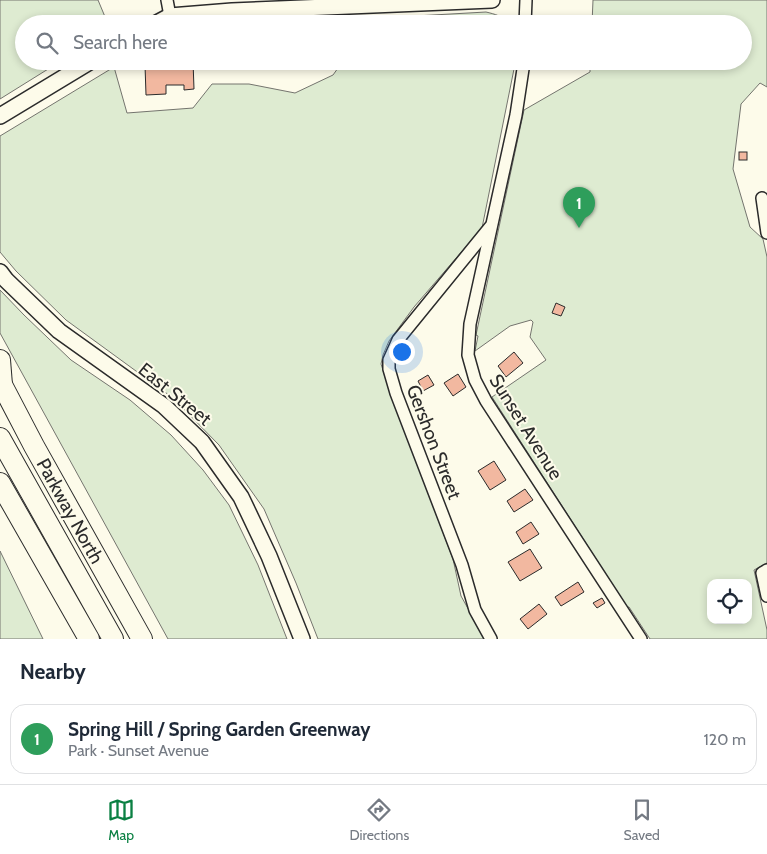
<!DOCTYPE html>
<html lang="en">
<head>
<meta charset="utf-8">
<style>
  :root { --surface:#fff; --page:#f2f2f3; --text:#1f2937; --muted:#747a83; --line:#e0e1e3; --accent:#0b8043 }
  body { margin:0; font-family:Cabin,sans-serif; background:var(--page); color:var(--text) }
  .controls { position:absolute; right:15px; bottom:15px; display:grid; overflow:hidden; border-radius:10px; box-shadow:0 2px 8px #0003 }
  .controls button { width:45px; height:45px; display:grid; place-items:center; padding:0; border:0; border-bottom:1px solid var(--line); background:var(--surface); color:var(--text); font:25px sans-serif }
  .you { position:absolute; left:401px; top:351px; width:18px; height:18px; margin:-12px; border:4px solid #fff; border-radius:50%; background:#1a73e8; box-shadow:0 0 0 8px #1a73e833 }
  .badge { display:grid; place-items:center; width:32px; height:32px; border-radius:50%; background:var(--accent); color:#fff; font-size:16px; font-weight:700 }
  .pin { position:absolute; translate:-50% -41px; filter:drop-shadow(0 1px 2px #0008) }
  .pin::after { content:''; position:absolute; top:26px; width:18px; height:15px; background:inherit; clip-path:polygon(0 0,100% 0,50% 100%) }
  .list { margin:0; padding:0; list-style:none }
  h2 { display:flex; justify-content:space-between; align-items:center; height:65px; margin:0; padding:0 20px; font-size:21px }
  h2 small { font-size:16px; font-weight:400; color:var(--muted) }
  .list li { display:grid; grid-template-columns:32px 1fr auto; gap:15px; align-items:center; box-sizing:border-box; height:70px; margin:0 10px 10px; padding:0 10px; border:1px solid var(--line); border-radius:15px }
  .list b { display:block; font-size:19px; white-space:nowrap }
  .list p { margin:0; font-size:16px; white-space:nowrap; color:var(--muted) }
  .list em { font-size:16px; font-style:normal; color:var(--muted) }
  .icon { flex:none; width:28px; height:28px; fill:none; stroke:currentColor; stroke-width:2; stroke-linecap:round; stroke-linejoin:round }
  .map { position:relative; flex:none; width:767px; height:639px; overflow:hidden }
  .search { position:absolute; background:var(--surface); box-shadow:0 2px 8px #0003; left:15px; right:15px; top:15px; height:55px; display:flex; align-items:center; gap:12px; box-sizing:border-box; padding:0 18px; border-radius:28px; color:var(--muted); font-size:19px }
  .sheet { height:145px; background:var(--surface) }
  nav { display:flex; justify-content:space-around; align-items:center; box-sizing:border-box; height:70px; border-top:1px solid var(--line); background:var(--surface); font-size:14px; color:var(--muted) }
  nav a { display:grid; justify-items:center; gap:2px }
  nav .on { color:var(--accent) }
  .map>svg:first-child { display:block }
  .green { fill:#deebd1; stroke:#74746e; fill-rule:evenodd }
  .building { fill:#f2b8a0; stroke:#2b2b2b }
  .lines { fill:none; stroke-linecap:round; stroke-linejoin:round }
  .street-casing { stroke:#2b2b2b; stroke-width:14 }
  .secondary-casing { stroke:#2b2b2b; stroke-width:18 }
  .highway-casing { stroke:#2b2b2b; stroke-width:22 }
  .street { stroke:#fdfbea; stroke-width:11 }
  .secondary { stroke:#fdfbea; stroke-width:15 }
  .highway { stroke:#fdfbea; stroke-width:20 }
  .labels { text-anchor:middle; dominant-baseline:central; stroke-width:4; stroke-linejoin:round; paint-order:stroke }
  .street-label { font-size:19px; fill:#2b2b2b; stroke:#fdfbea }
</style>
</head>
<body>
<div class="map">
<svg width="767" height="639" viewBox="0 0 767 639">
  <rect width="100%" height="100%" fill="#fdfbea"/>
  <g class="green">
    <polygon points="0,0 98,0 108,24 24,24 24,61 61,61 0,99"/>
    <path d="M593,0H767V87L760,83L741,104L733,169L750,227L763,239L767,257V563L754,570L767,630V639H650L629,607H627L492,397L546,360L530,337L533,322L531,320L510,326L475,351L478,336L476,335L524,110L590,72V61H743V24H592ZM711,583H748V620H711Z"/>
    <path d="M486,12C494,14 504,16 508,24H361L362,19Z"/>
    <polygon points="343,61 514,61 514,69 482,228 414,307 389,341 383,355 381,364 389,389 453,559 461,596 485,639 318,639 296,583 264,509 219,445 173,398 66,320 16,271 0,252 0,136 114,67 127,113 193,108 212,84 249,84 295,93 333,75"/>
    <polygon points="0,290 24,315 71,360 130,400 171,435 203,470 229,505 258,565 287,639 168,639 0,333"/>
    <polygon points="0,551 43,639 0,639"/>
  </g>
  <g class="building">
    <polygon points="567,17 568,24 551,24 551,18"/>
    <polygon points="148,61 193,61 194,89 184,90 184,85 166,85 166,94 146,95 145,65 148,65"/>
    <rect x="739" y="152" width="8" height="8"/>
    <polygon points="556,303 565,307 561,316 552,313"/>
    <polygon points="514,352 523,363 506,377 498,366"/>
    <polygon points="458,374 466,387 453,396 444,383"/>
    <polygon points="428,375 434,385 423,391 418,381"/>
    <polygon points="494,461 506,480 490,490 478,471"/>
    <polygon points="525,489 533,500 514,512 507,501"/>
    <polygon points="531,522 539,534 523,544 516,532"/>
    <polygon points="530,549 542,568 520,581 508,562"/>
    <polygon points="578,582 584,592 561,606 555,597"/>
    <polygon points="602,598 605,603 597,608 593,603"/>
    <polygon points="539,604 547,614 528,629 520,619"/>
  </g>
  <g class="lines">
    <g class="street-casing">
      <g id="street">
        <polyline points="167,0 170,16"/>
        <polyline points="525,24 526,0"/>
        <polyline points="524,61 523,69 516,115 470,324 468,355 475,380 486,401 641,639"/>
        <polyline points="762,198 767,233"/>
        <polyline points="490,227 398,340 389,360 389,369 396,393 462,565 475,610 491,639"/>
        <polyline points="767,570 762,573 767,596"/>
      </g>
    </g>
    <g class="secondary-casing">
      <g id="secondary">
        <polyline points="155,24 170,16 232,11 492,0"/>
        <polyline points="0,116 91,61"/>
        <polyline points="0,272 6,280 59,331 164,406 202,442 241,497 269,556 302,639"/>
      </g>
    </g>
    <g class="highway-casing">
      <g id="highway">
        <polyline points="0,360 2,385"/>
        <polyline points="0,381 34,446 142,639"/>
        <polyline points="0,438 113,639"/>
        <polyline points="0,483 89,639"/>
      </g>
    </g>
    <use href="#street" class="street"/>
    <use href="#secondary" class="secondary"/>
    <use href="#highway" class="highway"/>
  </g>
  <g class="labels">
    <g class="street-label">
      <text transform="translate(175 394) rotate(39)">East Street</text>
      <text transform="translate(526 427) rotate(58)">Sunset Avenue</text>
      <text transform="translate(434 442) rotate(69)">Gershon Street</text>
      <text transform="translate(70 511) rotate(61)">Parkway North</text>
    </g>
  </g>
</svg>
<div class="controls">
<button><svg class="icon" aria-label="locate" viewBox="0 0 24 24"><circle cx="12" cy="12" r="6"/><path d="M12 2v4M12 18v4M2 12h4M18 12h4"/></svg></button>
</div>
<div class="you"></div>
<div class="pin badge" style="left:579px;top:228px;background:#2e9e5b">1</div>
<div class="search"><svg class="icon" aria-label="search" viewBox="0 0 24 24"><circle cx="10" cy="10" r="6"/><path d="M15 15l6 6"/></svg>Search here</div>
</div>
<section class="sheet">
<h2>Nearby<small></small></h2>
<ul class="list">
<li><span class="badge" style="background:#2e9e5b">1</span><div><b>Spring Hill / Spring Garden Greenway</b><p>Park · Sunset Avenue</p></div><em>120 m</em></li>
</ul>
</section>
<nav>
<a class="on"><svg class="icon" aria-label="map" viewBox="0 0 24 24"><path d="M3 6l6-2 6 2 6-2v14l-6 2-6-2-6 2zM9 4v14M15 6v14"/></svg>Map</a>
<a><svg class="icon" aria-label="directions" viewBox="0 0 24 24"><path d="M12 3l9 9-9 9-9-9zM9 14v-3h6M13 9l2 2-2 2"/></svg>Directions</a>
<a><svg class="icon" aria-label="saved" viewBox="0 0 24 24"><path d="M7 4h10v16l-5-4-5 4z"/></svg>Saved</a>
</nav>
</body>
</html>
